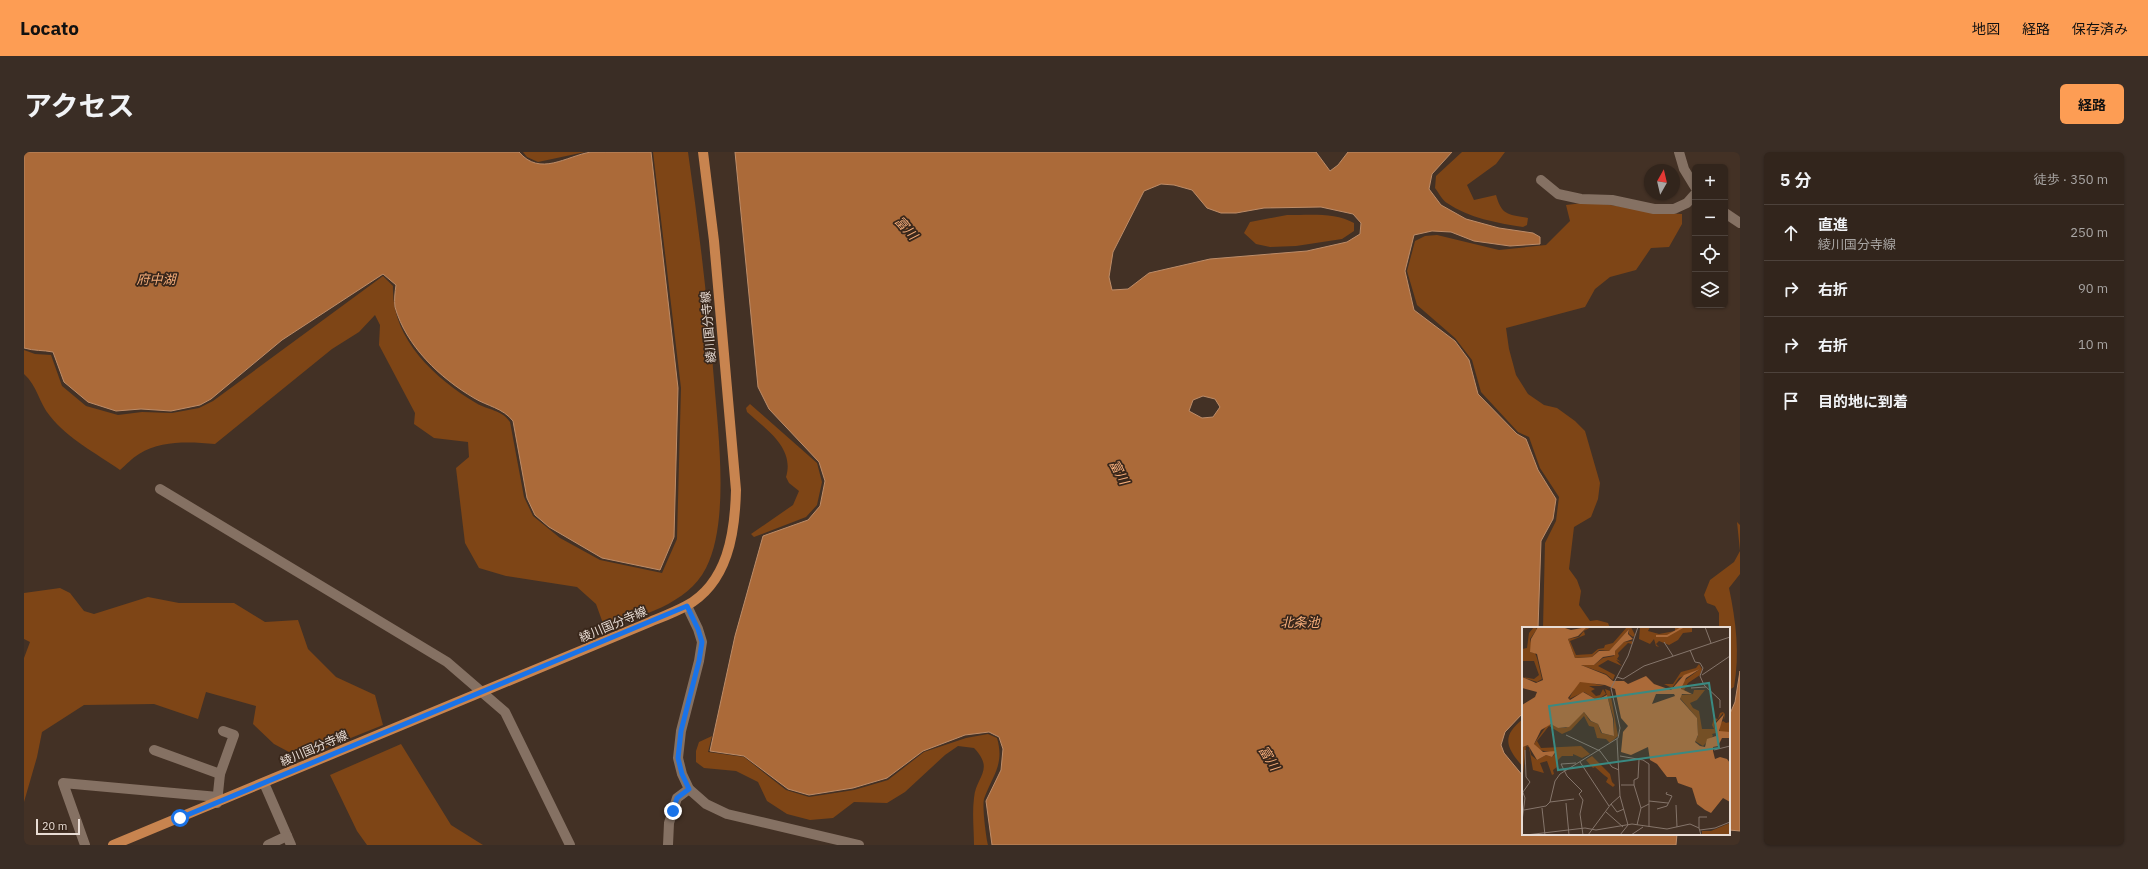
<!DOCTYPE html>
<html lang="ja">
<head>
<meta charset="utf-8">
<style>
  :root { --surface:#32251c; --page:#3a2d25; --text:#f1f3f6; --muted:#a8a5a3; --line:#4d423b; --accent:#fd9d54 }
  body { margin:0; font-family:"IBM Plex Sans","Noto Sans JP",sans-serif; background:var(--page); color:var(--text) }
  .controls { position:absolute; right:12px; top:12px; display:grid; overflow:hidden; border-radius:6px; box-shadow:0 1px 3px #0004 }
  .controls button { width:36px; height:36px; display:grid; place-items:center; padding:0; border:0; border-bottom:1px solid var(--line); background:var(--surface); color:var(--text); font:20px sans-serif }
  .compass { position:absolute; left:1620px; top:12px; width:36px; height:36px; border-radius:50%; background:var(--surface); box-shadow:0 1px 3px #0004; rotate:8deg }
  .scale { position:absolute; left:12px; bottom:10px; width:44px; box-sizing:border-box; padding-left:4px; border:2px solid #e8dcd4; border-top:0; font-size:11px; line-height:14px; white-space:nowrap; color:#e8dcd4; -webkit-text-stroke:3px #39271b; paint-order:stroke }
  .stop { position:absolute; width:12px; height:12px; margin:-9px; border:3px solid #1a73e8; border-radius:50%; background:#fff }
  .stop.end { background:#1a73e8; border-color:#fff; box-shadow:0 1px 4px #0008 }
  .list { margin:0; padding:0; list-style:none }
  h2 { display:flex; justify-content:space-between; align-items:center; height:52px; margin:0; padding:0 16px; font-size:17px }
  h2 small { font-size:13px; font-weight:400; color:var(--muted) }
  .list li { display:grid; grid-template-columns:26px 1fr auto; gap:12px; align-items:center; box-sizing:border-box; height:56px; padding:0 16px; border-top:1px solid var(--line) }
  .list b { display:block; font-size:15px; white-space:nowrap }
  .list p { margin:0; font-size:13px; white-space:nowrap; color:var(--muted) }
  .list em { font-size:13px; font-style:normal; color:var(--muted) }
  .icon { flex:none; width:22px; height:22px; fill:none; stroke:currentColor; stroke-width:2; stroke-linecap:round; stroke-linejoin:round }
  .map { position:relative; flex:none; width:1716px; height:693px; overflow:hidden; border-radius:6px }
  header { display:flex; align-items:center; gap:24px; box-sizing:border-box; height:56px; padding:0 20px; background:var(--accent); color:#111 }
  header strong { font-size:19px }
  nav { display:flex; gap:22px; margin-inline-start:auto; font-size:14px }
  .intro { display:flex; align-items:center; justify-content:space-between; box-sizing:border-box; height:96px; padding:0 24px }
  h1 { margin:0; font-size:28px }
  .button { padding:10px 18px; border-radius:6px; background:var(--accent); color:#111; font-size:14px; font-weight:700 }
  main { display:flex; gap:24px; padding:0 24px }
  aside { flex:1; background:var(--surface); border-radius:6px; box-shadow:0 1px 3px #0004 }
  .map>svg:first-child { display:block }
  .green { fill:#7e4516 }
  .water { fill:#ab6a39; stroke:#bd8c68; fill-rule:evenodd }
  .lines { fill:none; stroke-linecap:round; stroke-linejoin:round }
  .minor { stroke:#857163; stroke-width:10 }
  .major { stroke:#c8844f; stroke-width:10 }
  .route { stroke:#1a73e8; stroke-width:5 }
  .labels { text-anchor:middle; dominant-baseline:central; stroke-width:3.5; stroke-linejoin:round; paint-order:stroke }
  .street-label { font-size:12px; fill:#e8dcd4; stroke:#39271b }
  .water-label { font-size:13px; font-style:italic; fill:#f5ad7a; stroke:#39271b }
  .inset-river { fill:none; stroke:#ab6a39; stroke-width:2 }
  .inset-road { fill:none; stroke:#85756b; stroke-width:1 }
  .view { fill:#3a8a82; fill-opacity:0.15; stroke:#3a8a82; stroke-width:2 }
  .inset-edge { fill:none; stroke:#e8dcd4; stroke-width:2 }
</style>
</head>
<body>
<header>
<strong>Locato</strong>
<nav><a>地図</a><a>経路</a><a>保存済み</a></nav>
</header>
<div class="intro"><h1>アクセス</h1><a class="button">経路</a></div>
<main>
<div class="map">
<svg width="1716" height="693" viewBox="0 0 1716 693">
  <rect width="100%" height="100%" fill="#433125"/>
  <g class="green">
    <polygon points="499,0 561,0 514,10 503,5"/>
    <path d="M629,0H664C675,76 684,152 690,228C694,280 706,369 682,416C663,453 617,463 581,477L572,452L553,435L482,424L455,416L441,391L432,316L445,305L444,290L410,286L390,272L391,261L355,193L356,173L351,163L335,180L308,197L191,292C166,290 138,288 115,302C108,306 102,313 96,318C72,301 44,287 26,264C15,251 13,233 0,222V198L11,202L27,203L38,234L62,254L94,263L118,260L148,261L175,256L189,249L359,124L369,134C367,186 410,226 452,251C465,259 477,257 486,270L500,345L509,364L536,386L576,408L638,421L653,387L657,236Z"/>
    <path d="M1438,0H1481L1472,12L1443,33L1450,48L1472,43C1478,64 1484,62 1504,66L1503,73L1499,75C1473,71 1445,66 1423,51C1418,48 1415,41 1411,36L1412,24Z"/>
    <polygon points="1567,50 1638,61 1658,62 1658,72 1645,95 1627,96 1612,118 1586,125 1571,137 1561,155 1482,176 1485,197 1492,223 1504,242 1520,253 1533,256 1551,269 1561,279 1576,331 1574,347 1567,365 1550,375 1545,417 1553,428 1557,439 1555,453 1566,469 1573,468 1584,471 1586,476 1519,476 1521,391 1532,369 1535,345 1516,316 1505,285 1494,280 1457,240 1448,208 1431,186 1393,153 1383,119 1391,89 1401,84 1413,83 1475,98 1522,93 1546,69 1542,53"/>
    <path d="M1263,63C1285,63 1311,60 1330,71V79L1318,87L1272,94L1246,95L1232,92L1220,81L1226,70Z"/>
    <path d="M726,252L793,311L798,330L793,353L782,365L730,385L727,382L769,353L775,339L765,331L762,325C771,296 742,277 723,260L722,256Z"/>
    <path d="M1713,370L1716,373V422L1705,436C1712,470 1716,501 1710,535L1705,538V476H1695V461L1691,454L1683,451L1680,443L1686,428L1710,410L1716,399Z"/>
    <polygon points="36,436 46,441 60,459 70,462 124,445 155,451 210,451 241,470 274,468 284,497 312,525 351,543 359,573 287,602 281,596 265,600 250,592 229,572 232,554 182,540 174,567 130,552 60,553 18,580 13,605 0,650 0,506 6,490 0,487 0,441"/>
    <path d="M1499,567V615C1483,596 1476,585 1499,567Z"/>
    <path d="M964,582L973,586C981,613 968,624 960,647C958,654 962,685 964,693H950C950,678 948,661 950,646C952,624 971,618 950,596L934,594L921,603L881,640L863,651L830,650L809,666L786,668L763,662L743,649L734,630L712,619L680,616L672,610V599L675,590L688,584L684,600L720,605L762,638L785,645L830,638L864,628L900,600L942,586Z"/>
    <polygon points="377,592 427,673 459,693 343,693 333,679 306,623"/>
  </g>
  <g class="water">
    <path d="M0,0H495C516,25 542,4 567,0C586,0 608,0 627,0L654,236L650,385L636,418L578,406L525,375L511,363L503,346L489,269C479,256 463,254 450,246C416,226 382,194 371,155C370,148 371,140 372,133L359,122L258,188L187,247L176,253L147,259L117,257L92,259L64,250L40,230L29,200C19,198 10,199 0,196Z"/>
    <path d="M711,0H1292L1306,19L1314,13L1324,0H1428L1408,22L1405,37L1417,53L1442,67L1475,76L1509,81L1516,85V92L1486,94L1450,89L1427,80L1408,79L1390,83L1381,119L1390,158L1431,189L1445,208L1454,242L1493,282L1502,287L1514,318L1532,347L1529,367L1517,389L1514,476H1499V561L1481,580L1477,593L1480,601L1499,624V682H1653L1652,693H968L962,649L977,618L979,597L975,585L965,580L941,583L899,599L863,626L829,636L785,643L764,637L720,604L686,599L711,484L739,384L784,368L796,354L801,329L795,310L745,257L734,235ZM1137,32L1150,33L1168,38L1183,56L1197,61H1212L1240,56L1297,55L1329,62L1337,71L1336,82L1323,90L1283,99L1186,107L1125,121L1104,137L1088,138L1085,125L1089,100L1120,39ZM1179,244L1191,247L1196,255L1189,265L1178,266L1165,259L1169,248Z"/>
    <polygon points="1716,519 1716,679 1705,678 1705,564 1711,550"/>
  </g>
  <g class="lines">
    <g class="minor">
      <polyline points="1655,0 1660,17 1671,35"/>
      <polyline points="1517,28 1534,42 1557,47 1588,48 1630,57 1650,57 1663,51 1671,42"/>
      <polyline points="1701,61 1716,71"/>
      <polyline points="136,337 423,510 481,560 546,693"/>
      <polyline points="663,454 674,477 678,490 675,509 657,579 654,606 658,622 665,637 682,652 703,662 835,693"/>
      <polyline points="130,598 196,622"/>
      <polyline points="240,631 267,693"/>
      <polyline points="193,651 196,622 210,583 199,579"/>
      <polyline points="61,693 39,631 194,645"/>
      <polyline points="244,693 263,684"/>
      <polyline points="644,693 645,671 653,646 665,637"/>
    </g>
    <path class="major" d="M89,693L626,470C638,465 651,460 662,454C704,431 711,381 712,338L690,89L679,0"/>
  </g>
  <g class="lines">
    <polyline class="route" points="156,666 663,454 674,477 678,490 675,509 657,579 654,606 658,622 665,637 653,646 649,659"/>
  </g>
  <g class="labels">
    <g class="street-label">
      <text transform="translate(684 175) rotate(-95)">綾川国分寺線</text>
      <text transform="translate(589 472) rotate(-23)">綾川国分寺線</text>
      <text transform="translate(290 596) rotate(-23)">綾川国分寺線</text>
    </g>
    <g class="water-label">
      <text transform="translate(882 76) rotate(48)">富川</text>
      <text x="132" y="127">府中湖</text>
      <text transform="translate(1095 320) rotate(62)">富川</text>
      <text x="1276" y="470">北条池</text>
      <text transform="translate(1245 606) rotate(58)">富川</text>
    </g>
  </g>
  <g transform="translate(1498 475)">
    <rect width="208" height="208" fill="#433125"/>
    <path d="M12,0L15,2L8,12L10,20L8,25L13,26L15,31L20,52L15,55L0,50L12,52L17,48L12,34H0V22L5,21L7,6ZM65,0H69L62,4L63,8L48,14L54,28L70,27L76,22L82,21L83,18L91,16L105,0H109L113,8L111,10L107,7V2L87,24L77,23L70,30L53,31L46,12L57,10ZM118,0H128L126,4L137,7L153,4V0H170V5L161,6L156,13L147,18L137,14L134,17L137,20L134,19L132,12L128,17L117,12ZM110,14V17L106,16L96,26L97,29L104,30L97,29L95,32L99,35L94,33L100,39L86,33L76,39L93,48L91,53L84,47L59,38H72L81,31L92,29L93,24L102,15ZM177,37L180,42L178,48L166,56L162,63L168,66L159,63L162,54L178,42L157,51L150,61L142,57H151L159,45L174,41ZM61,54L82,59H67L73,62L69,64L74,69L78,68L81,62L84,67L75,73L62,65L47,72L55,56ZM83,62L88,64L96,109L88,116L84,112L75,111L72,100L67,99L62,89L49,103L40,107L27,99L15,114L19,121L59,119L68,127L60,131L51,127V129H40L36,133L35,140L31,143L32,147L30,148L25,134L18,136L22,146L11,143L7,120L4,119L0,158L1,120L7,118L9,128L15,133L24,128L30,130L34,126L17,123L12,117L25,98L32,97L36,101H44L62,85L68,94L76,97L79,106L92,109V92ZM172,63H183L175,73L168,76L171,81L177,84L180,102H192L190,98L192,91L196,92L198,86L201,85L203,87L202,93L201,86L192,97L194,106L190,107L191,109L181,119L173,114L176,109L175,91L158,71L159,68L171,67ZM201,94L204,96L208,95L207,105H198L197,98ZM70,129L88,147L90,155L93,158L91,160L84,155L86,151L82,148L73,140L71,141L64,133ZM208,196V208H180V204H189Z" fill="#7e4516"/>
    <path d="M16,0H40L49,3L65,0L56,9L46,12L53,31H56L70,30L77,24H87L107,2L106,7L111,12L102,15L93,24V28L81,30L72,38H59L84,48L91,54H102L106,57L124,49L132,57L149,63L162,48L178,42L164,51L159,62L170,67H160L158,72L175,91L176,108L173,115L178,119L183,120L185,112L194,109V96L202,87L197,104L208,105V111H200L196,119L191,120V124L193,132L198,130L205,132L208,136V175L201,171L189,186L183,183L175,177L170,161L156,156L154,150H145L135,137L128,133L126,120L109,128L99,125L101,105L106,99L99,91L93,62L83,58L58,55L46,71L48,73L61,65L75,73L85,68L91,92L92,109L80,106L76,97L69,94L62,85L47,100L36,101L29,97L19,103L12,117L21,125L34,124L30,130L24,128L15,133L6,118L1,120L0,124V78L13,70L15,65L0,61V50L14,56L21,53L15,27L8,25L9,12ZM134,67H152L153,69L130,77Z" fill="#ab6a39" fill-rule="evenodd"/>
    <path class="inset-river" d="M134,9H145L161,0"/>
    <path class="inset-road" d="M183,0L189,16M142,15L151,29M168,23L173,35L178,36L181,41L178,49L182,58L198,73V81M180,48L208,29M95,50L101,52L122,39L208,10M169,61L184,60M44,108L78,124L90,140L97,143M192,123L208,119M98,129L121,133L127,137V200M58,135L87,179M54,136L39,137L45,149L60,164L57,167L61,173L58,187L61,208M99,158H112L119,181M112,158V153L116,151L117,133M0,163L3,171L0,194M1,165L8,155L4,150L3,123M127,174L146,176M28,175L52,172M44,176L47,208M89,177L95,185L102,182M154,178L155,200M20,181L23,208M135,182L145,179L150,169L144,167L145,165M2,183L24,179L28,175L33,154L38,147L96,111L98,101L89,61L106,29L116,0M84,185L101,200M115,198L119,181L127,177M177,201V190H185M178,203L193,201L208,195M4,208L63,201L74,203L110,197L145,202L168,197L177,201L179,208M66,208L89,177L98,169L95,112M98,208L106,198L98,169M109,208L121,200"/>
    <path class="view" d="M187,56L197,121L36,143L27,79Z"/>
    <rect width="208" height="208" class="inset-edge"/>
  </g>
</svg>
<div class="controls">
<button>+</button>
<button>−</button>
<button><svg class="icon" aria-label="locate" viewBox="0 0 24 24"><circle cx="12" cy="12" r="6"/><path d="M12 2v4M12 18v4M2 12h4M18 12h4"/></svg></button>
<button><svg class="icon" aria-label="layers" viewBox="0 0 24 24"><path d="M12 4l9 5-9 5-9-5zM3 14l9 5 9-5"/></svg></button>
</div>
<svg class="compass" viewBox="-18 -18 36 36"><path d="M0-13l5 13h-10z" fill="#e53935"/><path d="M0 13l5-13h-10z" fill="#a8a5a3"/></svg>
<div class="scale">20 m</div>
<div class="stop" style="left:156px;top:666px"></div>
<div class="stop end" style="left:649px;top:659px"></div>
</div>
<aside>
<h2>5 分<small>徒歩 · 350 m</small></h2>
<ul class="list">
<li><svg class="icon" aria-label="ahead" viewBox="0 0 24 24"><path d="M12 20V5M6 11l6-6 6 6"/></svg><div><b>直進</b><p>綾川国分寺線</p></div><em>250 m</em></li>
<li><svg class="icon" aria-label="right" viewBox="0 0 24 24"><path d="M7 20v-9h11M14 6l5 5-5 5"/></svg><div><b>右折</b></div><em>90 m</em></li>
<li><svg class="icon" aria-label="right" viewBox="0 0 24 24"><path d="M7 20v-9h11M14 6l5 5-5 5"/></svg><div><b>右折</b></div><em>10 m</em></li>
<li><svg class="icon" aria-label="arrive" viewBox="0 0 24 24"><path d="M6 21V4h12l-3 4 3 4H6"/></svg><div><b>目的地に到着</b></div></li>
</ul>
</aside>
</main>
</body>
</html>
